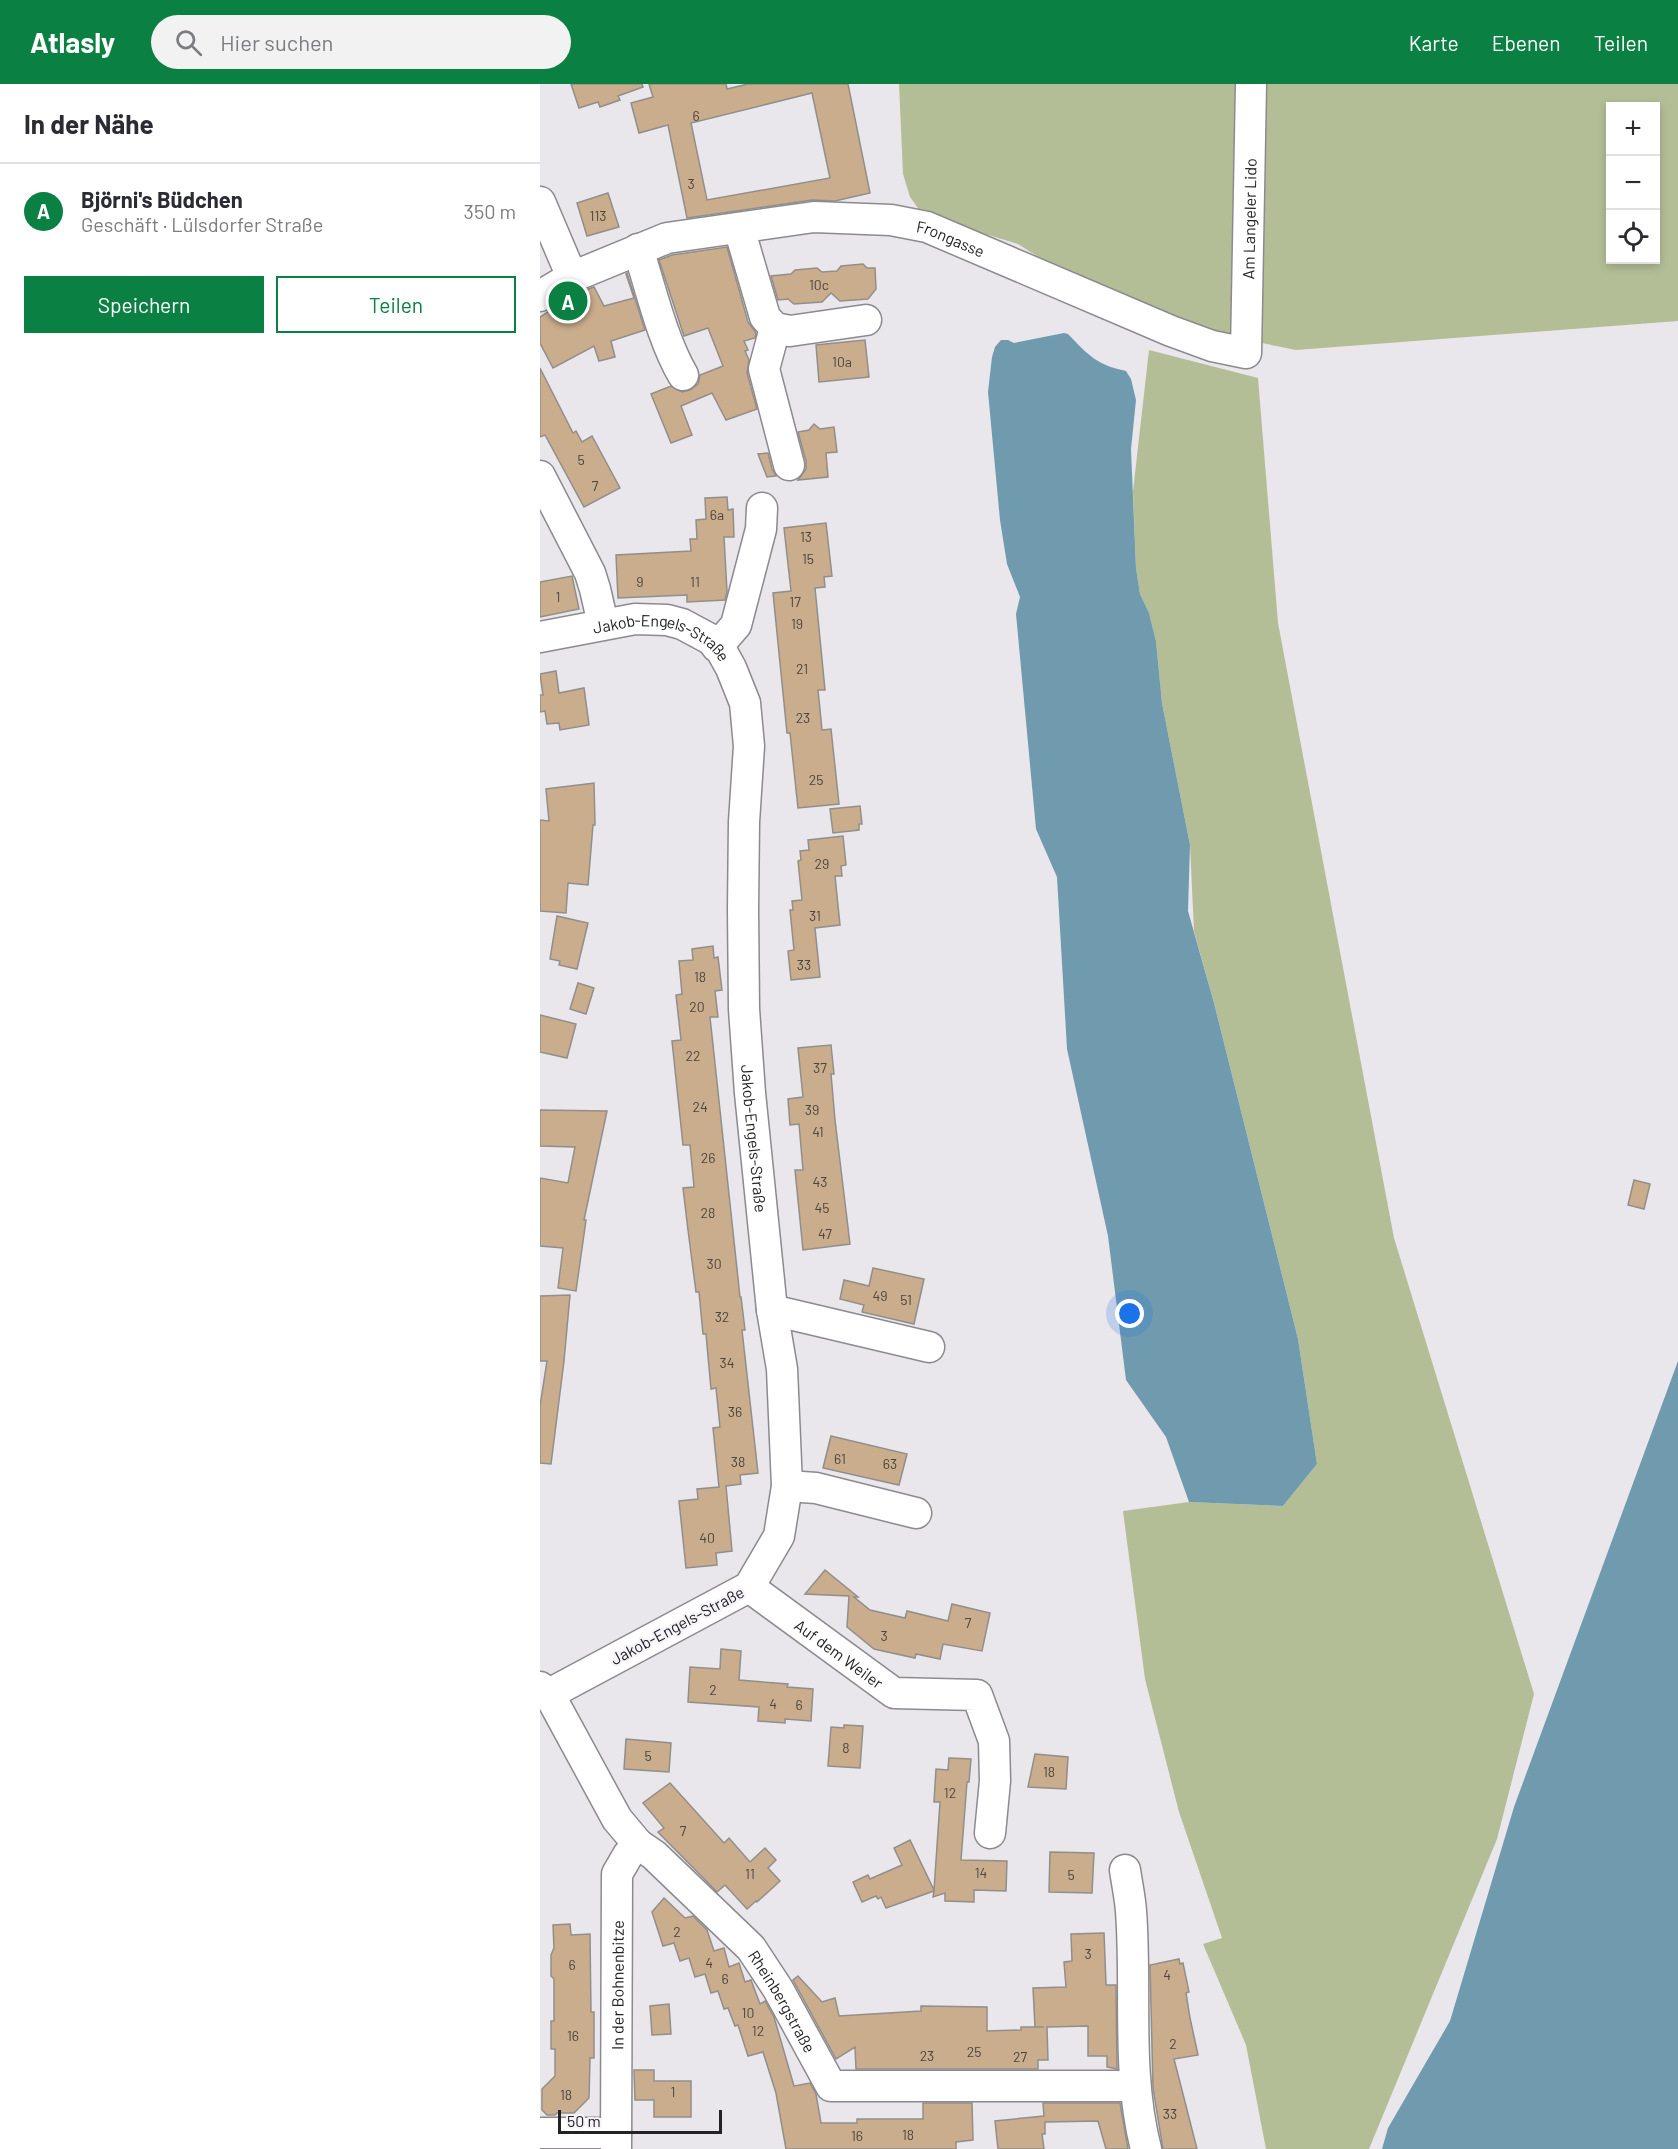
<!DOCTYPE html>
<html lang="de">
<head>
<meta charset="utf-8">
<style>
  :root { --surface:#fff; --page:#f2f2f3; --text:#2b2b33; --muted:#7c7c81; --line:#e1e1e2; --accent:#0b8043 }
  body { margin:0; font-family:Barlow,sans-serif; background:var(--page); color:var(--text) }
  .controls { position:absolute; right:18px; top:18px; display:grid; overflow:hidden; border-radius:0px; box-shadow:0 3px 9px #0003 }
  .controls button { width:54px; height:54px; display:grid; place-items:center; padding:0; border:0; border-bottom:2px solid var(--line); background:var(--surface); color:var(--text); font:30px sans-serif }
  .scale { position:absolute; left:18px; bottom:15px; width:164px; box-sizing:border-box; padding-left:6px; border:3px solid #232224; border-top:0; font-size:16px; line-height:21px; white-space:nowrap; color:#232224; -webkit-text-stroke:4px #f6f3f9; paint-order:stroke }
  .you { position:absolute; left:590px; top:1230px; width:21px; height:21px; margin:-15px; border:4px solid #fff; border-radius:50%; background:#1a73e8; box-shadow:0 0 0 9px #1a73e833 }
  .badge { display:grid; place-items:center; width:39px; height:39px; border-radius:50%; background:var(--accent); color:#fff; font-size:20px; font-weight:700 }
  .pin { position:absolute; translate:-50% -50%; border:3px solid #fff; box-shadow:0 2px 6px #0006 }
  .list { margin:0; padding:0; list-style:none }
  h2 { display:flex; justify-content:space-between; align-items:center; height:78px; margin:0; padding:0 24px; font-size:26px }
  h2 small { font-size:20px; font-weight:400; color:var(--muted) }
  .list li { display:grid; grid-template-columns:39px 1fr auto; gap:18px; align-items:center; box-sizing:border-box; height:96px; padding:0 24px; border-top:2px solid var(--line) }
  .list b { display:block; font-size:22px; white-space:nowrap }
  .list p { margin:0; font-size:20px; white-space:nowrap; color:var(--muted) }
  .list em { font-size:20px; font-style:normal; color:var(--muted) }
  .actions { display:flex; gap:12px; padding:18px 24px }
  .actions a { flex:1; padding:14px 0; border:2px solid var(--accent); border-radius:0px; text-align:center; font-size:21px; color:var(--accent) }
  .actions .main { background:var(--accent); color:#fff }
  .icon { flex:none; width:33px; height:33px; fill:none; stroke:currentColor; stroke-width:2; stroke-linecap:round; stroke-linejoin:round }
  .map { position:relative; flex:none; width:1138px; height:2065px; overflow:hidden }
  header { display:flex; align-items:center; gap:36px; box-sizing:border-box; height:84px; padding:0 30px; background:var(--accent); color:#fff }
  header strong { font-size:28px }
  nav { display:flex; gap:33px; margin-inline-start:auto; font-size:21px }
  .search { width:420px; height:54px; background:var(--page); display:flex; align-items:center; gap:15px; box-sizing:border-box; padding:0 21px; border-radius:33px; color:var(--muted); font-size:22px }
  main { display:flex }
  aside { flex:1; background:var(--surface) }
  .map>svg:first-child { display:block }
  .forest { fill:#b4be96; fill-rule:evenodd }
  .water { fill:#709bae }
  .building { fill:#caad8d; stroke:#928e89; stroke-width:1.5; fill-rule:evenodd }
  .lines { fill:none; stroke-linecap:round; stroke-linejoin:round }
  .minor-casing { stroke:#8c8a8f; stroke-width:33 }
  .minor { stroke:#fff; stroke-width:30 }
  .labels { text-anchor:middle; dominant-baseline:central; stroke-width:4.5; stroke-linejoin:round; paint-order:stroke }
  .number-label { font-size:14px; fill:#4d453e }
  .street-label { font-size:16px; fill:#232224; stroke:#f6f3f9 }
</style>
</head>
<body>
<header>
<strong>Atlasly</strong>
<div class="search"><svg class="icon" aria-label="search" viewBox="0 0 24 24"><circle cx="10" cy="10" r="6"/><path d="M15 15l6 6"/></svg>Hier suchen</div>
<nav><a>Karte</a><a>Ebenen</a><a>Teilen</a></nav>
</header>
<main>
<aside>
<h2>In der Nähe<small></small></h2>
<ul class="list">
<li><span class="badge">A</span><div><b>Björni's Büdchen</b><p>Geschäft · Lülsdorfer Straße</p></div><em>350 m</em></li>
</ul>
<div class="actions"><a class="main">Speichern</a><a>Teilen</a></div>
</aside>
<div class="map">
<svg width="1138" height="2065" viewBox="0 0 1138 2065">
  <rect width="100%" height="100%" fill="#e9e6ec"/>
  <g class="forest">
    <path d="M359,0H1138V237L756,266L625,239L528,192L478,160L383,131L370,113L363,90ZM1070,22H1116V176H1070Z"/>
    <polygon points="609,266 718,294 738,539 854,1154 994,1610 957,1755 829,2065 726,2065 706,1961 663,1860 682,1854 639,1728 605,1595 583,1427 649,1418 743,1422 777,1380 758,1255 674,919 654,847 650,761 622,619 616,557 609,529 600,510 596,484 593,407"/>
  </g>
  <g class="water">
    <path d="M524,249L528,250C548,271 557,281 586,287L591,295L596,316L591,365L596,484L600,510L609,529L616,557L622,619L650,761L648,827L674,919L758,1255L777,1380L743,1422L649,1418L626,1353L586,1296L568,1152L527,965L517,793L496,745L476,530L480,513L467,480L460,436L448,308L452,273L455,263L461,256H468L474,259Z"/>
    <polygon points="1138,1277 1138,2065 842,2065 848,2044 910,1937 974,1723"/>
  </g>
  <g class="building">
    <polygon points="31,0 102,0 103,3 78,12 80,16 60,23 58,18 39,24"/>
    <path d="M109,0H186L187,5L208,0H308L330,109L295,117L272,116L147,134L128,41L99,49L91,19L113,13ZM272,9L290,94L167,116L151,39Z"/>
    <polygon points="68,109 79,143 47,152 37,119"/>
    <polygon points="187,163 208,238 216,249 215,254 204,257 208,266 205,267 209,276 207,289 217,325 186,336 172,309 141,322 152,351 131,359 111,310 131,302 142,308 150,306 158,300 160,291 183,282 168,244 144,252 119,176 132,171"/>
    <polygon points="323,180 327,184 335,184 336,205 328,215 300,217 291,209 282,218 254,220 248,215 238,216 231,192 251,190 255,186 277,184 282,188 297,187 301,182"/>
    <polygon points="87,189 105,246 71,257 75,273 59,277 54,262 13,284 0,259 0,233 40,208 54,203 64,222 94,214 86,190"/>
    <polygon points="325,256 329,293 279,298 276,261"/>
    <polygon points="0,284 33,349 36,347 42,358 52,352 80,404 44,423 5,351 0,353"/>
    <polygon points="274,340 280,345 294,343 297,368 286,369 288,393 258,396 266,385 266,377 258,348 269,346"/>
    <polygon points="228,369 232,385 236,392 227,393 218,370"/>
    <polygon points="187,413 188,426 193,425 194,453 184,453 187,508 185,516 147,518 147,511 78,514 76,471 151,467 150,455 157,455 156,436 166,435 165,414"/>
    <polygon points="286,439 292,492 284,493 285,503 275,504 285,606 278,606 282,646 291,645 299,720 258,724 250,649 247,649 233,509 251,507 244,444"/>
    <polygon points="32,492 39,525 0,533 0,498"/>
    <polygon points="16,587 19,609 44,604 49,641 20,646 19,639 7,640 5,627 0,628 0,611 3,611 0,590"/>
    <polygon points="54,699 55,741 53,741 48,801 28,799 26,829 0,827 0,736 9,737 6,705"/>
    <polygon points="320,722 322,740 319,740 319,746 293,749 290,725"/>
    <polygon points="303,752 306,781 301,782 302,792 295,792 300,841 275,844 280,893 251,896 248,867 254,866 250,826 253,826 252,817 262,816 258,777 261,776 260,767 269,766 268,756"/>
    <polygon points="17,832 48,839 37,885 19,881 20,877 10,875"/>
    <polygon points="173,862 174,874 178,873 182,906 175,907 178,933 170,933 200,1213 201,1213 205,1246 202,1246 218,1389 200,1391 201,1400 186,1402 192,1467 176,1469 177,1481 146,1484 139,1417 158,1415 157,1405 179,1403 173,1344 180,1343 176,1304 171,1305 166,1250 163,1250 159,1208 156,1208 148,1146 143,1104 154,1103 150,1061 143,1061 132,957 141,956 136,911 142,910 139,877 153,876 152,865"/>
    <polygon points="38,899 54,904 46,930 30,925"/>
    <polygon points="0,931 36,940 27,974 0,968"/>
    <polygon points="291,961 294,990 291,990 295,1036 310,1160 263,1166 255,1086 263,1086 259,1040 250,1041 248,1015 263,1013 258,964"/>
    <polygon points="0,1026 67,1027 44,1136 46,1136 36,1207 18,1204 23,1164 0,1162 0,1094 28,1099 35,1063 0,1062"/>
    <polygon points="1094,1096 1110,1100 1104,1125 1088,1121"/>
    <polygon points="333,1184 384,1195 374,1240 322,1228 324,1221 300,1215 304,1196 329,1202"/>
    <polygon points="30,1211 24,1277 11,1380 0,1379 0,1322 7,1277 0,1277 0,1212"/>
    <polygon points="291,1352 367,1370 359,1401 283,1384"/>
    <polygon points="285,1486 318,1513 314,1513 330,1526 365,1534 367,1527 408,1537 412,1520 450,1529 442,1567 403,1560 400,1575 376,1570 375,1574 334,1565 307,1543 309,1512 265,1510"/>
    <polygon points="181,1565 201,1567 199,1596 248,1600 247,1603 273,1605 271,1637 245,1635 245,1639 218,1637 219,1623 148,1618 150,1583 180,1585"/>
    <polygon points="304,1641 323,1642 320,1684 288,1682 291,1643 304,1644"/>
    <polygon points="86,1655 131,1659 129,1688 84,1685"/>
    <polygon points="495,1670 528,1673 526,1705 488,1703"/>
    <polygon points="409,1674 431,1675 429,1698 427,1698 421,1776 467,1777 466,1807 434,1806 434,1818 405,1817 405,1809 393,1813 394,1807 346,1824 341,1813 338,1815 336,1812 322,1818 313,1798 328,1791 330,1795 362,1781 354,1764 370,1756 394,1806 400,1718 394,1718 396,1685 408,1686"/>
    <polygon points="130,1699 184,1759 189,1754 210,1778 225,1764 236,1776 228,1784 240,1797 217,1818 216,1817 207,1825 185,1801 177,1808 118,1748 124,1744 103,1719"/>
    <polygon points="510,1768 554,1769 552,1809 509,1808"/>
    <polygon points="124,1814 145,1834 153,1832 167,1846 174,1867 184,1864 189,1883 199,1879 205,1898 211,1896 220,1920 225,1917 234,1933 254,2002 270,1999 276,2010 281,2039 317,2039 317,2035 383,2035 383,2019 432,2019 433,2056 416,2058 416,2065 246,2065 236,2009 223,1968 208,1972 198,1941 195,1942 188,1924 184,1925 178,1907 171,1909 165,1890 155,1893 149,1874 140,1877 134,1859 123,1862 112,1828"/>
    <polygon points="30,1840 31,1851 50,1850 51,1928 54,1928 54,1974 50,1974 49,2014 34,2029 17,2029 15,2031 7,2031 2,2026 2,2005 15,1992 15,1965 11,1965 11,1937 14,1937 14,1895 11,1892 11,1871 14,1864 13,1841"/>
    <polygon points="564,1849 566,1901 576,1901 577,1985 567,1983 567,1972 548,1972 548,1942 507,1943 508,1976 498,1976 498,1985 316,1985 315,1963 296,1975 253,1896 258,1892 282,1918 295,1914 299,1932 381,1927 381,1922 447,1923 447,1947 481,1946 481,1943 504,1943 495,1943 493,1904 526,1903 524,1878 532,1877 531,1850"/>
    <polygon points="639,1875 640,1880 643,1879 649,1908 646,1909 650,1934 658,1971 634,1975 657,2065 623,2065 613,2004 610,1881"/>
    <polygon points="129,1920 131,1950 112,1951 110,1922"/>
    <polygon points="94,1986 114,1986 114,1997 151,1997 151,2033 114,2033 114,2016 95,2016"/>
    <polygon points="503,2019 580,2019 588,2065 566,2065 558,2037 505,2038 505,2050 502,2050 504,2065 458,2065 455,2037 504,2032"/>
  </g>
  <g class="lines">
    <g class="minor-casing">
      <g id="minor">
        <polyline points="0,118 32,193"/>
        <polyline points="199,144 225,233 235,244 250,247 326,236"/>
        <path d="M98,165C111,205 122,255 143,291"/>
        <path id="s1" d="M0,212L32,193L127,154L274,133L351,136L387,143L631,247L672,262L706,269L711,0"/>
        <polyline points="235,244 224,285 249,381"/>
        <polyline points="0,392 50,489 55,505 63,540"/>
        <path id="s2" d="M0,553L95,535L127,536L142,540L170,555L181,566L191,584L205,619L209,662L204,738L203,825L204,925L210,1009L232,1226L242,1285L247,1402L239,1452L209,1503L9,1610"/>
        <polyline points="177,563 196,541 221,445 222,424"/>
        <polyline points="232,1226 389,1263"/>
        <polyline points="247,1402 276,1404 376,1429"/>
        <path id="s3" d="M209,1503L354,1609L437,1611L454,1657L455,1697L450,1749"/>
        <path id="s4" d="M0,1603L9,1610L77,1735L98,1760L114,1771L211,1864L238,1905L291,2002H595"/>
        <path d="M585,1786C587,1800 590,1813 591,1827C597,1907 586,1987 606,2065"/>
        <polyline points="0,2049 76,2049"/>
        <path id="s5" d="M76,2065L77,1790L88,1771L98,1760"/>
      </g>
    </g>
    <use href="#minor" class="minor"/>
  </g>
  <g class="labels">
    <g class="number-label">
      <text x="156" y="31">6</text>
      <text x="151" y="99">3</text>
      <text x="58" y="131">113</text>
      <text x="279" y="200">10c</text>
      <text x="302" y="277">10a</text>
      <text x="41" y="375">5</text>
      <text x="55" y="401">7</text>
      <text x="177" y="430">6a</text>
      <text x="266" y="452">13</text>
      <text x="268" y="474">15</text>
      <text x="100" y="497">9</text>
      <text x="155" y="497">11</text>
      <text x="18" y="512">1</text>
      <text x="255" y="517">17</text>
      <text x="257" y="539">19</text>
      <text x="262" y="584">21</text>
      <text x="263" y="633">23</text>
      <text x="276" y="695">25</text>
      <text x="282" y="779">29</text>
      <text x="275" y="831">31</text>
      <text x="264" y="880">33</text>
      <text x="160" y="892">18</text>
      <text x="157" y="922">20</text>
      <text x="153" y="971">22</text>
      <text x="280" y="983">37</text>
      <text x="160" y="1022">24</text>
      <text x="272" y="1025">39</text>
      <text x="278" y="1047">41</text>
      <text x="168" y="1073">26</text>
      <text x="280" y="1097">43</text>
      <text x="282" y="1123">45</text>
      <text x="168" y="1128">28</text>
      <text x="285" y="1149">47</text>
      <text x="174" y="1179">30</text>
      <text x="340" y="1211">49</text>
      <text x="366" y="1215">51</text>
      <text x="182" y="1232">32</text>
      <text x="187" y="1278">34</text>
      <text x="195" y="1327">36</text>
      <text x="300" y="1374">61</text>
      <text x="198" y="1377">38</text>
      <text x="350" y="1379">63</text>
      <text x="167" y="1453">40</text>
      <text x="428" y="1538">7</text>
      <text x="344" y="1551">3</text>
      <text x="173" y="1605">2</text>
      <text x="233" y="1619">4</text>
      <text x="259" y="1620">6</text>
      <text x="306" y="1663">8</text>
      <text x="108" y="1671">5</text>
      <text x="509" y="1687">18</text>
      <text x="410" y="1708">12</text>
      <text x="143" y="1746">7</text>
      <text x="441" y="1788">14</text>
      <text x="210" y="1789">11</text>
      <text x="531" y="1790">5</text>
      <text x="137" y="1847">2</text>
      <text x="548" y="1869">3</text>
      <text x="169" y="1878">4</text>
      <text x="32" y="1880">6</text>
      <text x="627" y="1890">4</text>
      <text x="185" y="1894">6</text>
      <text x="208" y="1928">10</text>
      <text x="218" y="1946">12</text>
      <text x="33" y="1951">16</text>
      <text x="633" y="1959">2</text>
      <text x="434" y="1967">25</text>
      <text x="387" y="1971">23</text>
      <text x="480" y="1972">27</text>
      <text x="133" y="2007">1</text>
      <text x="26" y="2010">18</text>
      <text x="630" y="2029">33</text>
      <text x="368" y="2050">18</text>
      <text x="317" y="2051">16</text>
    </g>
    <g class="street-label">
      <text stroke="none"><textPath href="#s1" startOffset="880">Am Langeler Lido</textPath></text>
      <text stroke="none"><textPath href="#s1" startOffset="428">Frongasse</textPath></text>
      <text stroke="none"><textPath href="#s2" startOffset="128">Jakob-Engels-Straße</textPath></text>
      <text stroke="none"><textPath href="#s2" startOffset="686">Jakob-Engels-Straße</textPath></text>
      <text transform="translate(137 1541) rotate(-28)">Jakob-Engels-Straße</text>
      <text stroke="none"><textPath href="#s3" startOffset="112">Auf dem Weiler</textPath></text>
      <text stroke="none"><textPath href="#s5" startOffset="164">In der Bohnenbitze</textPath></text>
      <text stroke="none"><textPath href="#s4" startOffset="402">Rheinbergstraße</textPath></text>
    </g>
  </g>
</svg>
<div class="controls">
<button>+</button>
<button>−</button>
<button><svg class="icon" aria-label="locate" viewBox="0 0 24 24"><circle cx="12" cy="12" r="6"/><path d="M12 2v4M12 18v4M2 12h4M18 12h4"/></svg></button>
</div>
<div class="scale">50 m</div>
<div class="you"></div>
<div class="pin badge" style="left:28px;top:217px">A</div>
</div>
</main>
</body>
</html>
